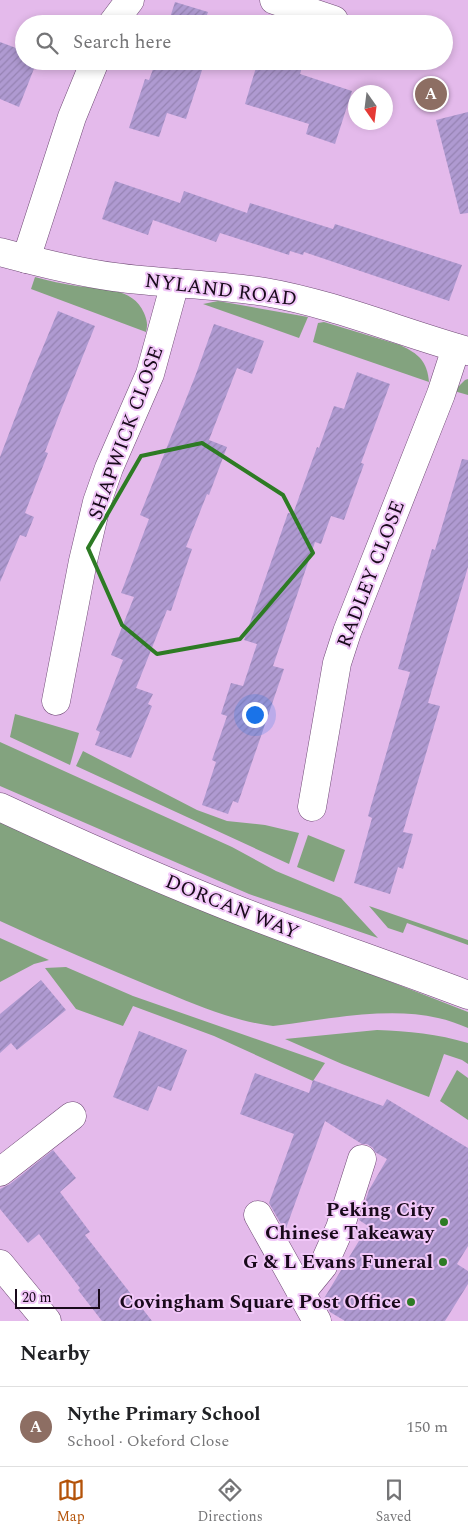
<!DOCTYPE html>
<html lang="en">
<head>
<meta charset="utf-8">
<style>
  :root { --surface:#fff; --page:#f6f6f6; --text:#202124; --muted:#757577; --line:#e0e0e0; --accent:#b45309 }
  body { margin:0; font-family:Spectral,serif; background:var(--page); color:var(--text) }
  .compass { position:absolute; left:348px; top:85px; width:45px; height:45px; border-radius:50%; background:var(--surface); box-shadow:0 2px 8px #0003; rotate:166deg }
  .scale { position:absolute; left:15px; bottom:12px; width:85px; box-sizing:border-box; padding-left:5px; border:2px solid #190a1b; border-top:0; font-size:14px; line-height:18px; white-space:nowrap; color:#190a1b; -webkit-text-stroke:4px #f1c7f8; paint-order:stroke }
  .you { position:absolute; left:254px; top:714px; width:18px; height:18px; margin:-12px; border:4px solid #fff; border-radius:50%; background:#1a73e8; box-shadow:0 0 0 8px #1a73e833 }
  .badge { display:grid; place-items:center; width:32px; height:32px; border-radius:50%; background:var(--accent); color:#fff; font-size:16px; font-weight:700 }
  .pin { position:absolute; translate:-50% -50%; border:2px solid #fff; box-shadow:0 1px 5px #0006 }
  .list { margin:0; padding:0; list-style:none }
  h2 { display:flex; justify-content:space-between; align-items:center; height:65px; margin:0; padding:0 20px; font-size:21px }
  h2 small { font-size:16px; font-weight:400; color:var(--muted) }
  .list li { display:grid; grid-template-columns:32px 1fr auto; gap:15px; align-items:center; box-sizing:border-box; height:80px; padding:0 20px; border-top:1px solid var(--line) }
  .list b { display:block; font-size:19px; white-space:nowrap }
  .list p { margin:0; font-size:16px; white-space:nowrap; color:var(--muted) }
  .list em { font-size:16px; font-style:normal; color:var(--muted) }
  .icon { flex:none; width:28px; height:28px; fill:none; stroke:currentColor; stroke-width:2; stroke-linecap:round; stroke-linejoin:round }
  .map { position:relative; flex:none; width:468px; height:1321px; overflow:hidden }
  .search { position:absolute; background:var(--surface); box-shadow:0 2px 8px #0003; left:15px; right:15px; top:15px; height:55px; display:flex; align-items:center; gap:12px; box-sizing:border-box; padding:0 18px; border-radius:28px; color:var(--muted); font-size:19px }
  .sheet { height:145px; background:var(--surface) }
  nav { display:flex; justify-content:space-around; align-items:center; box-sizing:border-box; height:70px; border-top:1px solid var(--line); background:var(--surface); font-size:14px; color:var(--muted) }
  nav a { display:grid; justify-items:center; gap:2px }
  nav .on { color:var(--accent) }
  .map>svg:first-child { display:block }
  .grass { fill:#83a37f }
  .building { fill:url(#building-hatch) }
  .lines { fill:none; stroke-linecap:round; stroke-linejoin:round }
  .minor-casing { stroke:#704b76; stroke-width:29 }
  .major-casing { stroke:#704b76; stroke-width:29 }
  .minor { stroke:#fff; stroke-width:28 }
  .major { stroke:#fff; stroke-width:28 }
  .marked { fill:none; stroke:#2d7b24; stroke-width:4; stroke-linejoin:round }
  .poi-dot { fill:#2d7b24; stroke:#f1c7f8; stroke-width:2 }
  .labels { text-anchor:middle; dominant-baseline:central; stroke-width:4; stroke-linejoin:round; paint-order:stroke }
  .street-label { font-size:20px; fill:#190a1b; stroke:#f1c7f8 }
  .poi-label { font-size:20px; font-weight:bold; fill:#190a1b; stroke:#f1c7f8; text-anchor:end }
</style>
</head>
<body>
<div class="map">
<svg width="468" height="1321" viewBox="0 0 468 1321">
  <defs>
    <pattern id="building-hatch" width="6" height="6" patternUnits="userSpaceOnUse" patternTransform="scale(1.25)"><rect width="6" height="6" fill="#af9ad1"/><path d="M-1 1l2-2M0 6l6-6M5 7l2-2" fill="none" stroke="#9683b3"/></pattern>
  </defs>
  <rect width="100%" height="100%" fill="#e4baeb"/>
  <g class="grass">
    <polygon points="365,16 403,24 364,24"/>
    <polygon points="356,61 408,61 404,70"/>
    <path d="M35,277C49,281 63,284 77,286C100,289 133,287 144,313C147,320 148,325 146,332L31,289Z"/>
    <polygon points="218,301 308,317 299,338 203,304"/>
    <path d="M324,322L400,345C419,354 427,361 429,382L313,342L318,323Z"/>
    <polygon points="468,379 468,395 454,391 465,380"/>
    <polygon points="15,714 79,733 70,765 10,737"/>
    <polygon points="0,742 232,847 276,871 341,898 378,938 249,894 0,786"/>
    <polygon points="83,751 197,810 227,821 265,825 299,833 289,864 76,766"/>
    <path d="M0,822C153,893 311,950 468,1012V1028C458,1024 448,1020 438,1018C386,1006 325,1020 273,1026C232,1021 195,1004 157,989C104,967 52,945 0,921Z"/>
    <polygon points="308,835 345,850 334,882 297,867"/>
    <polygon points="369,906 468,940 468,945 407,923 403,933 388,928"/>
    <polygon points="0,938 49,960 34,964 0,982"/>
    <polygon points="66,967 133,996 325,1063 313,1081 214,1036 133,1006 123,1026 76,1009 45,968"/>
    <path d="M377,1030C408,1031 438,1034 468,1043V1064L462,1060L444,1054L429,1097L342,1064L285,1039Z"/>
    <polygon points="457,1070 468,1078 468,1120 440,1101"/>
  </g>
  <g class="building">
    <polygon points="175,2 208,12 204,24 168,24"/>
    <polygon points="0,42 24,51 24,61 37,61 19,107 0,99"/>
    <polygon points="156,61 205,61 186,119 167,113 159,137 129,128 145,79 149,80"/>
    <polygon points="258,61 304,61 300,74 352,91 335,144 306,134 309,124 245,104"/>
    <polygon points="468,112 468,213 460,214 436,120"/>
    <polygon points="115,181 180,203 184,191 247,213 250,203 333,229 335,224 462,265 449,301 304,252 303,255 290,251 289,255 220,233 216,242 153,220 148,235 102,219"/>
    <polygon points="58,311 95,326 59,415 45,452 48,453 25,513 34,517 26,537 20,535 0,582 0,457 31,376"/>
    <polygon points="214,324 264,341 252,374 237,368 209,440 227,447 209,495 207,494 186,547 192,549 171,611 167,610 136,688 153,694 148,704 152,706 131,758 95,745 100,732 96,730 123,660 111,655 134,597 121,593 149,519 140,515 196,374"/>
    <polygon points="357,372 390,384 361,463 364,464 344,520 331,516 321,544 315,542 273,666 284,669 238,803 233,801 228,814 202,805 216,762 212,760 227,716 221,714 231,683 243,686 257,644 244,640 288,513 293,514 317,447 319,448 334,406 344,409"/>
    <polygon points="462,459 468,460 468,567 428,703 440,706 403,832 413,834 403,869 398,867 390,894 354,883 372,818 368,816 410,672 398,669 432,549 435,550"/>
    <polygon points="41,980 66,1010 17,1050 11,1043 0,1053 0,1014"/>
    <polygon points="139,1031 187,1050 171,1091 158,1086 148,1111 113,1097"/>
    <polygon points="255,1073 309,1093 313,1080 383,1106 387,1099 468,1148 468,1246 457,1264 468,1271 468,1284 445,1321 345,1321 330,1312 323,1300 368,1226 359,1220 369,1190 387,1159 375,1152 373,1148 367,1144 362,1144 325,1121 285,1231 269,1203 294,1134 240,1114"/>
    <polygon points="53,1150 76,1178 60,1192 90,1232 85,1235 152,1321 102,1321 78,1290 80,1288 39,1234 28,1243 0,1209 0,1189 10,1184"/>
  </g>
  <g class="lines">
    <g class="minor-casing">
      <g id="minor">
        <polyline points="274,0 334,20"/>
        <polyline points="112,24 130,0"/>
        <path d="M0,252C37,262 76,272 114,277C164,284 215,284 265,292C334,304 400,332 468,351"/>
        <polyline points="26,259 72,117 95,61"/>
        <polyline points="56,701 83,561 97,502 109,468 150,374 175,283"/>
        <polyline points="312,807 337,663 347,632 441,394 456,348"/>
        <polyline points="0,1172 72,1116"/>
        <polyline points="258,1215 317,1321"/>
        <polyline points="0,1264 47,1321"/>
        <polyline points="301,1293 323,1266 340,1228 362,1159"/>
      </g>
    </g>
    <g class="major-casing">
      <path id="major" d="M0,807C71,840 143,872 215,901C299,935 384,963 468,995"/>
    </g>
    <use href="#minor" class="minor"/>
    <use href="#major" class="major"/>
  </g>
  <path class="marked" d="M202,443L283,495L313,553L240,639L157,654L122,625L88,548L141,456Z"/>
  <g class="poi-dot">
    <circle cx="444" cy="1222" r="5"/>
    <circle cx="443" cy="1262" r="5"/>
    <circle cx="411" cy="1302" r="5"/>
  </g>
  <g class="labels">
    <g class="street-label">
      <text transform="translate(221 290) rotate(7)">NYLAND ROAD</text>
      <text transform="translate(126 433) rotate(-70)">SHAPWICK CLOSE</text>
      <text transform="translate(371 574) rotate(-69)">RADLEY CLOSE</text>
      <text transform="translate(232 907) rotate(22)">DORCAN WAY</text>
    </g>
    <g class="poi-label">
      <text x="434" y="1210">Peking City<tspan x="434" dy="23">Chinese Takeaway</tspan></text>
      <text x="433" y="1262">G &amp; L Evans Funeral</text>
      <text x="401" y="1302">Covingham Square Post Office</text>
    </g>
  </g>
</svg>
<svg class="compass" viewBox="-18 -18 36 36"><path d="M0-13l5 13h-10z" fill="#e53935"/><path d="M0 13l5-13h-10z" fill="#757577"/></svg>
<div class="scale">20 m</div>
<div class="you"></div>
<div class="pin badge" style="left:431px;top:94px;background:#8d6e63">A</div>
<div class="search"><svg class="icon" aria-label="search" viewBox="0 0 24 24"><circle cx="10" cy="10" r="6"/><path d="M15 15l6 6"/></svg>Search here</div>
</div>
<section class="sheet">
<h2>Nearby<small></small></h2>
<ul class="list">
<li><span class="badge" style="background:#8d6e63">A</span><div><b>Nythe Primary School</b><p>School · Okeford Close</p></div><em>150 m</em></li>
</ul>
</section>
<nav>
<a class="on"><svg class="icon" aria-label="map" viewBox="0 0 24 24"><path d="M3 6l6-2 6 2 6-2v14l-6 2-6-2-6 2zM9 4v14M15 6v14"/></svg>Map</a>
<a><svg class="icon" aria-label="directions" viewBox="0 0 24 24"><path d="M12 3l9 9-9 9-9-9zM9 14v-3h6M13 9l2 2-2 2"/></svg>Directions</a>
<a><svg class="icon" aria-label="saved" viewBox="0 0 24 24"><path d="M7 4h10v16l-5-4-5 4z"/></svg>Saved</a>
</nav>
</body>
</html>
